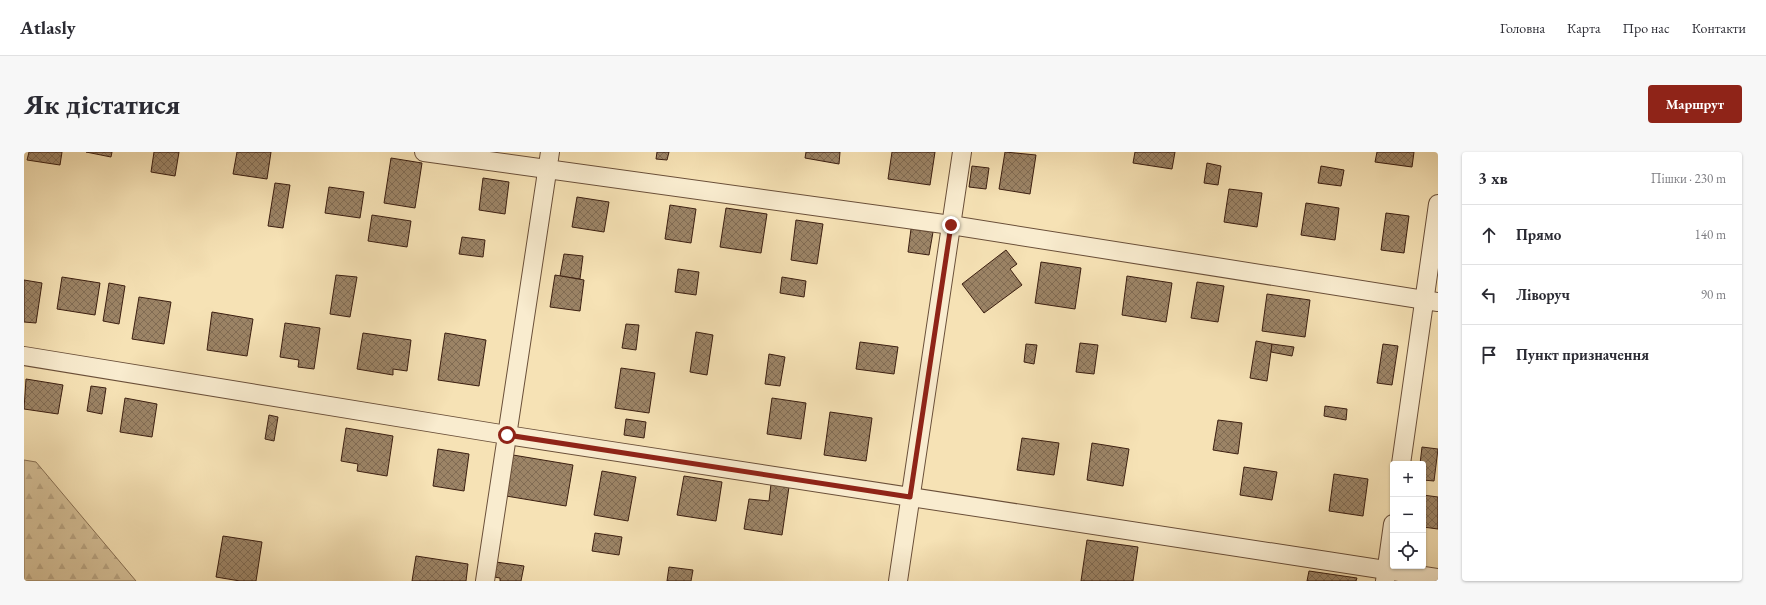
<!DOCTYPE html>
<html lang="uk">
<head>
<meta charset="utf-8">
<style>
  :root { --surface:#fff; --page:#f7f7f7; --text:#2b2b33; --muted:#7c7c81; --line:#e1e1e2; --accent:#8f2418 }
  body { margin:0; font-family:"EB Garamond",serif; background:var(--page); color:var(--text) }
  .controls { position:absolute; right:12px; bottom:12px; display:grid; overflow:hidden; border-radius:4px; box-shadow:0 1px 3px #0004 }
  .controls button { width:36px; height:36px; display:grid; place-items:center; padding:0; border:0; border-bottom:1px solid var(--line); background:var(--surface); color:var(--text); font:20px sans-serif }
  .stop { position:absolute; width:12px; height:12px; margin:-9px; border:3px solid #8f2418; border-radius:50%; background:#fff }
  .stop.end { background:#8f2418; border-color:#fff; box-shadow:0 1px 4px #0008 }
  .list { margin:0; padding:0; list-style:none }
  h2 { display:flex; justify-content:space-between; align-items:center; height:52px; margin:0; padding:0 16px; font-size:17px }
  h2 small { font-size:13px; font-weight:400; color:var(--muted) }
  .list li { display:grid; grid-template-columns:26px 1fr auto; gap:12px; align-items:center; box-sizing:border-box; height:60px; padding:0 16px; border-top:1px solid var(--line) }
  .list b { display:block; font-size:15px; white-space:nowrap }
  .list em { font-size:13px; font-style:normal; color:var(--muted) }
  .icon { flex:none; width:22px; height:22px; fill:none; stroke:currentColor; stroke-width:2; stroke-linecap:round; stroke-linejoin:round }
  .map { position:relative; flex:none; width:1414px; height:429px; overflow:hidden; border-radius:4px }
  header { display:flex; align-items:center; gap:24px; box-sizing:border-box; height:56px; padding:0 20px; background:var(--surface); border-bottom:1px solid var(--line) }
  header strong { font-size:19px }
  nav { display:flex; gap:22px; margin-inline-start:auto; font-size:14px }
  .intro { display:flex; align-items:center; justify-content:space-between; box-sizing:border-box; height:96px; padding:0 24px }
  h1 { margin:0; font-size:28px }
  .button { padding:10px 18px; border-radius:4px; background:var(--accent); color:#fff; font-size:14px; font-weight:700 }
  main { display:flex; gap:24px; padding:0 24px }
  aside { flex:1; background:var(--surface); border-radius:4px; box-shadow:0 1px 3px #0004 }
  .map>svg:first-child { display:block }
  .forest { fill:url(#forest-firs); stroke:#887054 }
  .building { fill:url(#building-cross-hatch); stroke:#3b1e10 }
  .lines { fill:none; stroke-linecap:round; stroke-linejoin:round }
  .minor-casing { stroke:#6a4f39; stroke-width:20 }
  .minor { stroke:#f9eccf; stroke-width:18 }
  .route { stroke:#8f2418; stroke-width:5 }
</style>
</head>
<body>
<header>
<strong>Atlasly</strong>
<nav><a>Головна</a><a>Карта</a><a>Про нас</a><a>Контакти</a></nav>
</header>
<div class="intro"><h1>Як дістатися</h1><a class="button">Маршрут</a></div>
<main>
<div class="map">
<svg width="1414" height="429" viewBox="0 0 1414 429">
  <defs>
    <pattern id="forest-firs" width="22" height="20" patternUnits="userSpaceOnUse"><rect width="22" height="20" fill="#d6c199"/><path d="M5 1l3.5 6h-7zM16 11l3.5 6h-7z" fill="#b9a583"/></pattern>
    <pattern id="building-cross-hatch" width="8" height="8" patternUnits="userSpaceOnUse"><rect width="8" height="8" fill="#9c8466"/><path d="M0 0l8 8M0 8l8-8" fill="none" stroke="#806b53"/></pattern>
  </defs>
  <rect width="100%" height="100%" fill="#f6e2b5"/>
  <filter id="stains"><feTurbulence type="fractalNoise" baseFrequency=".005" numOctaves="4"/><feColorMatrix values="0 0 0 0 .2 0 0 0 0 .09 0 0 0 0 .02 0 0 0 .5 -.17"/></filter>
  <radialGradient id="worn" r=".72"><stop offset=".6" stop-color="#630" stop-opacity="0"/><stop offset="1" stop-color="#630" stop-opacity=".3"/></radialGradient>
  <polygon class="forest" points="0,308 12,310 112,429 0,429"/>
  <g class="building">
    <polygon points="5,0 38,0 36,13 3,8"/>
    <polygon points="62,0 88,0 87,5"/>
    <polygon points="130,0 155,0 151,24 127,20"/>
    <polygon points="213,0 247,0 243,27 209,22"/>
    <polygon points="633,0 645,0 643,8 632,7"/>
    <polygon points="782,0 816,0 815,12 781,6"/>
    <polygon points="868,0 911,0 906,33 864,27"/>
    <polygon points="981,0 1012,3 1006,42 975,37"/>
    <polygon points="1111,0 1151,0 1148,17 1109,11"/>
    <polygon points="1353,0 1390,0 1388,15 1351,10"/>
    <polygon points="367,6 398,11 391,56 360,51"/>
    <polygon points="1183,11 1197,14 1194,33 1180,31"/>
    <polygon points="948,14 965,16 962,37 945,35"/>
    <polygon points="1297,14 1320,18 1317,34 1294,31"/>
    <polygon points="459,26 485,30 481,62 455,58"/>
    <polygon points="251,31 266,33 259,76 244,74"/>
    <polygon points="305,35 340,40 336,66 301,61"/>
    <polygon points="1205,37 1238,41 1233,75 1200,70"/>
    <polygon points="553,45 585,50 580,80 548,75"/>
    <polygon points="1282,51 1315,56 1311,88 1277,83"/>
    <polygon points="646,53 672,57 667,91 641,87"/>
    <polygon points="702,56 743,62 737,101 696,95"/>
    <polygon points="1362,61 1385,64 1380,101 1357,98"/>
    <polygon points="348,63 387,69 383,95 344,89"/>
    <polygon points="772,68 799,72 793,112 767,108"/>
    <polygon points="887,77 909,80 905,103 884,100"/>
    <polygon points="438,85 461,88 459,105 435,102"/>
    <polygon points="982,98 993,112 986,117 998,133 960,161 938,132"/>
    <polygon points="540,102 559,104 556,127 536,124"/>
    <polygon points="1017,110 1057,116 1051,157 1011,151"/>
    <polygon points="654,117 675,120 672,143 651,140"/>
    <polygon points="312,123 333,125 326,165 306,162"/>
    <polygon points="531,123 560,128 556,159 526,155"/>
    <polygon points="1103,124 1148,131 1142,170 1098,163"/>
    <polygon points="38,125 76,131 71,163 33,157"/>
    <polygon points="758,125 782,129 780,145 756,141"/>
    <polygon points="0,128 18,131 12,171 0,170"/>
    <polygon points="1173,130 1200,134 1194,170 1167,166"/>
    <polygon points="85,131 101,134 95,172 79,169"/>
    <polygon points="1243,142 1286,148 1281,185 1238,179"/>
    <polygon points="115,145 147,150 140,192 108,187"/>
    <polygon points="188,160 229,167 223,204 183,198"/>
    <polygon points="261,171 296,176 290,217 274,215 275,208 256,205"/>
    <polygon points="602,172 615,173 612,198 598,196"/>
    <polygon points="672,180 689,183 683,223 666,220"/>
    <polygon points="339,181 387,188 383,219 369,217 369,223 333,217"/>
    <polygon points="421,181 462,188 455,234 414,228"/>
    <polygon points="1232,189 1248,192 1243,229 1226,226"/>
    <polygon points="836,190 874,195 870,222 832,217"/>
    <polygon points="1056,191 1074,193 1070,222 1052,220"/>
    <polygon points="1002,192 1013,193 1010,212 1000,210"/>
    <polygon points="1248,192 1270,195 1268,204 1247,200"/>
    <polygon points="1359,192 1374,194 1368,233 1353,231"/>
    <polygon points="745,202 761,205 756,234 741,232"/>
    <polygon points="597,216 631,221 625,261 591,256"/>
    <polygon points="2,227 39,233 34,262 0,257"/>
    <polygon points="67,234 82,236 78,262 63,259"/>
    <polygon points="101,246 133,252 128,285 96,280"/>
    <polygon points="748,246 782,251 777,287 743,282"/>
    <polygon points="1301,254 1323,257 1322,268 1300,264"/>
    <polygon points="806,260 848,266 842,309 800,303"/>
    <polygon points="245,263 254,265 250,289 241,287"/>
    <polygon points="602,267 622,270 620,286 600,283"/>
    <polygon points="1194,268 1218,271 1214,302 1189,298"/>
    <polygon points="322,276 369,284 363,324 333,319 334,312 317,309"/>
    <polygon points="998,286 1035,291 1030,323 993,318"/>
    <polygon points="1068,291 1105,297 1099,334 1063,328"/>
    <polygon points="1398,295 1414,297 1410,329 1399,328 1399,312 1396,312"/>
    <polygon points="414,297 445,302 440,339 409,334"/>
    <polygon points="489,303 549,313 542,354 482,344"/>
    <polygon points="1220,315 1253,320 1248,348 1216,343"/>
    <polygon points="578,319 612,325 604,369 570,363"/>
    <polygon points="1310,322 1344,327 1339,364 1305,359"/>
    <polygon points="660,324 698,330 692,369 653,363"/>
    <polygon points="747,332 765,335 758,383 720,377 725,347 745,349"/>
    <polygon points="1399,343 1414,345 1414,377 1399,375"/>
    <polygon points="571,381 598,385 595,403 568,399"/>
    <polygon points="199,384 238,390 232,429 216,429 192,425"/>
    <polygon points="1063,388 1114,395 1109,429 1057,429"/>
    <polygon points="392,404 444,412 442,429 388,429"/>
    <polygon points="472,410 500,414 497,429 476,429 476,426 470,425"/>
    <polygon points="645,415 669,418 667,429 643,429"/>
    <polygon points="1285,419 1333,426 1332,429 1283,429"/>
  </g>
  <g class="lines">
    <g class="minor-casing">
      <g id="minor">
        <polyline points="400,0 927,73 1414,150"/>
        <polyline points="0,204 483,283 1414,426"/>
        <polyline points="1377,312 1414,52"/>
        <polyline points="461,429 526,0"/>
        <polyline points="874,429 938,0"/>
        <polyline points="1361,429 1369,372"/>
      </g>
    </g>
    <use href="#minor" class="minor"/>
  </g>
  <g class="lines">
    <polyline class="route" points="483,283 886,345 927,73"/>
  </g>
  <rect width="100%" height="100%" filter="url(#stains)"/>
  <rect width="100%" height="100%" fill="url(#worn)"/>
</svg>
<div class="controls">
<button>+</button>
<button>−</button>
<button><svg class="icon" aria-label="locate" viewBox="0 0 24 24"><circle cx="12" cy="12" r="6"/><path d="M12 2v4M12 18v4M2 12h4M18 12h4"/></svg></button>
</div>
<div class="stop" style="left:483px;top:283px"></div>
<div class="stop end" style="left:927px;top:73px"></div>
</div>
<aside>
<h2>3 хв<small>Пішки · 230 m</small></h2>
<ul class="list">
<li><svg class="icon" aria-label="ahead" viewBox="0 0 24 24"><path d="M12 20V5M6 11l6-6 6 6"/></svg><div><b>Прямо</b></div><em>140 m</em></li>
<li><svg class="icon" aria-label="left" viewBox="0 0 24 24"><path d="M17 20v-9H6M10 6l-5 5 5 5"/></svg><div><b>Ліворуч</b></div><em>90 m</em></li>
<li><svg class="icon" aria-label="arrive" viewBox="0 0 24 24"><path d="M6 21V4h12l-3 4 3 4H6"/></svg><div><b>Пункт призначення</b></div></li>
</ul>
</aside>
</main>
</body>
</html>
